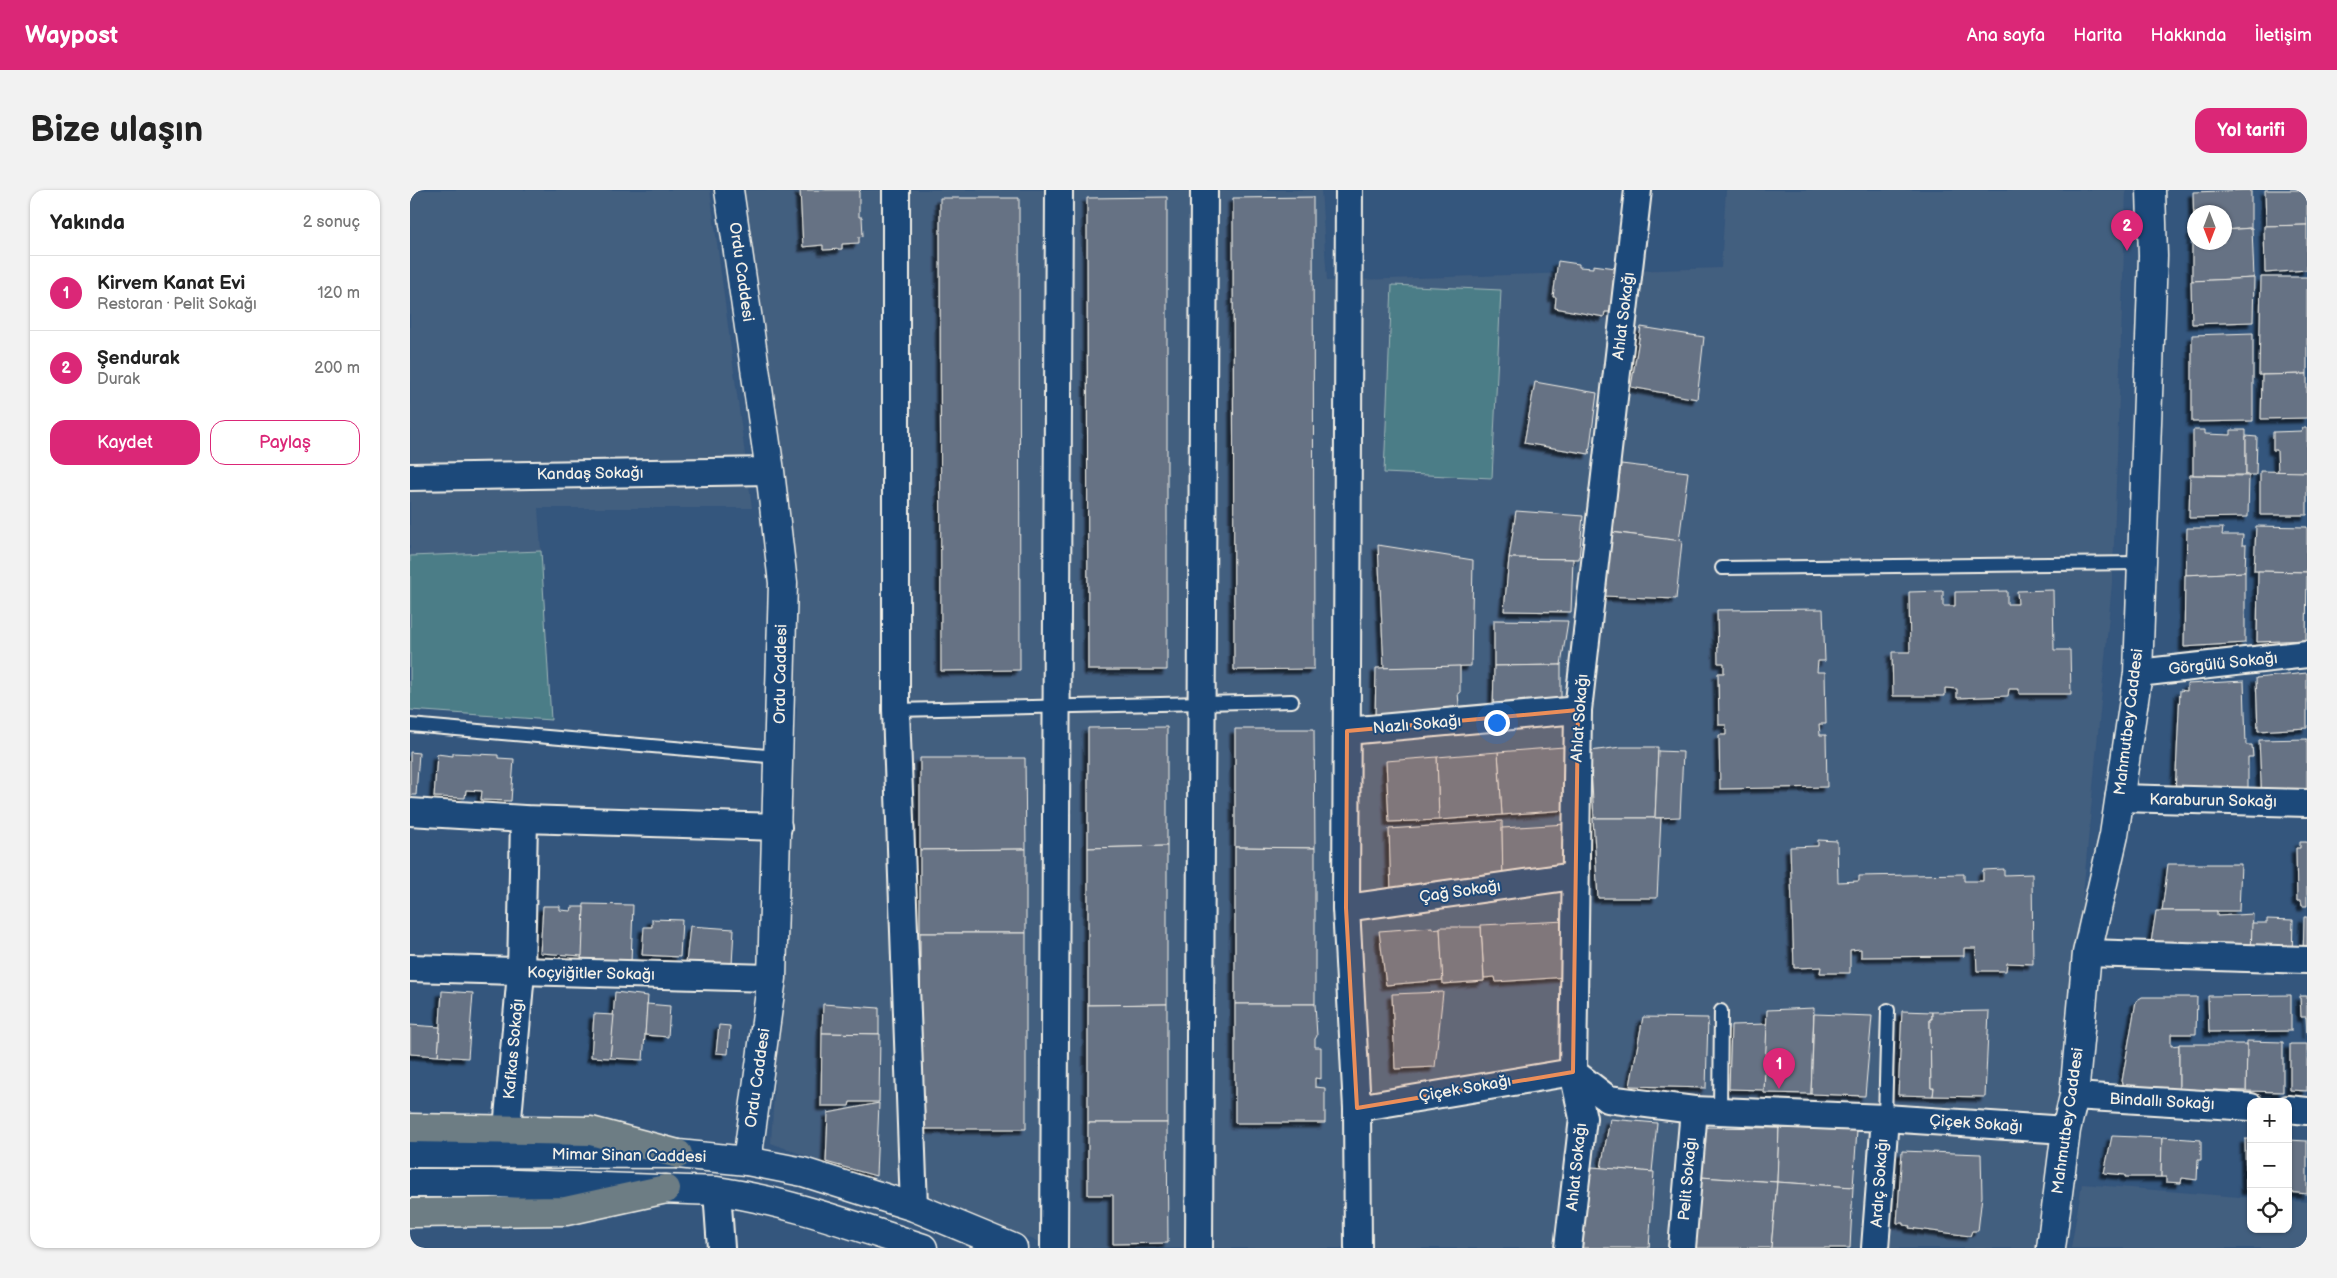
<!DOCTYPE html>
<html lang="tr">
<head>
<meta charset="utf-8">
<style>
  :root { --surface:#fff; --page:#f2f2f2; --text:#222; --muted:#767676; --line:#e0e0e0; --accent:#db2777 }
  body { margin:0; font-family:"Balsamiq Sans",sans-serif; background:var(--page); color:var(--text) }
  .controls { position:absolute; right:15px; bottom:15px; display:grid; overflow:hidden; border-radius:10px; box-shadow:0 1px 4px #0004 }
  .controls button { width:45px; height:45px; display:grid; place-items:center; padding:0; border:0; border-bottom:1px solid var(--line); background:var(--surface); color:var(--text); font:25px sans-serif }
  .compass { position:absolute; left:1777px; top:15px; width:45px; height:45px; border-radius:50%; background:var(--surface); box-shadow:0 1px 4px #0004; rotate:180deg }
  .you { position:absolute; left:1086px; top:532px; width:18px; height:18px; margin:-12px; border:4px solid #fff; border-radius:50%; background:#1a73e8; box-shadow:0 0 0 8px #1a73e833 }
  .badge { display:grid; place-items:center; width:32px; height:32px; border-radius:50%; background:var(--accent); color:#fff; font-size:16px; font-weight:700 }
  .pin { position:absolute; translate:-50% -41px; filter:drop-shadow(0 1px 2px #0008) }
  .pin::after { content:''; position:absolute; top:26px; width:18px; height:15px; background:inherit; clip-path:polygon(0 0,100% 0,50% 100%) }
  .list { margin:0; padding:0; list-style:none }
  h2 { display:flex; justify-content:space-between; align-items:center; height:65px; margin:0; padding:0 20px; font-size:21px }
  h2 small { font-size:16px; font-weight:400; color:var(--muted) }
  .list li { display:grid; grid-template-columns:32px 1fr auto; gap:15px; align-items:center; box-sizing:border-box; height:75px; padding:0 20px; border-top:1px solid var(--line) }
  .list b { display:block; font-size:19px; white-space:nowrap }
  .list p { margin:0; font-size:16px; white-space:nowrap; color:var(--muted) }
  .list em { font-size:16px; font-style:normal; color:var(--muted) }
  .actions { display:flex; gap:10px; padding:15px 20px }
  .actions a { flex:1; padding:11px 0; border:1px solid var(--accent); border-radius:15px; text-align:center; font-size:18px; color:var(--accent) }
  .actions .main { background:var(--accent); color:#fff }
  .icon { flex:none; width:28px; height:28px; fill:none; stroke:currentColor; stroke-width:2; stroke-linecap:round; stroke-linejoin:round }
  .map { position:relative; flex:none; width:1897px; height:1058px; overflow:hidden; border-radius:15px }
  header { display:flex; align-items:center; gap:30px; box-sizing:border-box; height:70px; padding:0 25px; background:var(--accent); color:#fff }
  header strong { font-size:24px }
  nav { display:flex; gap:28px; margin-inline-start:auto; font-size:18px }
  .intro { display:flex; align-items:center; justify-content:space-between; box-sizing:border-box; height:120px; padding:0 30px }
  h1 { margin:0; font-size:35px }
  .button { padding:12px 22px; border-radius:15px; background:var(--accent); color:#fff; font-size:18px; font-weight:700 }
  main { display:flex; gap:30px; padding:0 30px }
  aside { flex:1; background:var(--surface); border-radius:15px; box-shadow:0 1px 4px #0004 }
  .map>svg:first-child { display:block }
  .built { fill:#435e7f }
  .green { fill:#4c7d87; stroke:#a0b7b8 }
  .building { fill:#667284; stroke:#f4f1e8; filter:url(#shadow) }
  .lines { fill:none; stroke-linecap:round; stroke-linejoin:round }
  .service-casing { stroke:#f4f1e8; stroke-width:16 }
  .minor-casing { stroke:#f4f1e8; stroke-width:30 }
  .tertiary-casing { stroke:#f4f1e8; stroke-width:31 }
  .secondary-casing { stroke:#f4f1e8; stroke-width:31 }
  .primary-casing { stroke:#f4f1e8; stroke-width:31 }
  .service { stroke:#1f4a7a; stroke-width:12 }
  .minor { stroke:#1f4a7a; stroke-width:26 }
  .tertiary { stroke:#1f4a7a; stroke-width:28 }
  .secondary { stroke:#1f4a7a; stroke-width:28 }
  .primary { stroke:#6d7d84; stroke-width:28 }
  .marked { fill:#ec8e59; fill-opacity:0.2; stroke:#ec8e59; stroke-width:4; stroke-linejoin:round }
  .labels { text-anchor:middle; dominant-baseline:central; stroke-width:4; stroke-linejoin:round; paint-order:stroke }
  .street-label { font-size:16px; fill:#f4f1e8; stroke:#1f4a7a }
</style>
</head>
<body>
<header>
<strong>Waypost</strong>
<nav><a>Ana sayfa</a><a>Harita</a><a>Hakkında</a><a>İletişim</a></nav>
</header>
<div class="intro"><h1>Bize ulaşın</h1><a class="button">Yol tarifi</a></div>
<main>
<aside>
<h2>Yakında<small>2 sonuç</small></h2>
<ul class="list">
<li><span class="badge">1</span><div><b>Kirvem Kanat Evi</b><p>Restoran · Pelit Sokağı</p></div><em>120 m</em></li>
<li><span class="badge">2</span><div><b>Şendurak</b><p>Durak</p></div><em>200 m</em></li>
</ul>
<div class="actions"><a class="main">Kaydet</a><a>Paylaş</a></div>
</aside>
<div class="map">
<svg width="1897" height="1058" viewBox="0 0 1897 1058">
  <defs>
    <filter id="shadow"><feDropShadow dx="-4.5" dy="4.5" stdDeviation="1" flood-color="#0009"/></filter>
  </defs>
  <rect width="100%" height="100%" fill="#34567d"/>
  <filter id="ink" filterUnits="userSpaceOnUse"><feTurbulence type="fractalNoise" baseFrequency=".02" numOctaves="2"/><feDisplacementMap in="SourceGraphic" scale="10" xChannelSelector="R" yChannelSelector="G"/><feConvolveMatrix kernelMatrix="1 2 1 2 8 2 1 2 1" color-interpolation-filters="sRGB"/></filter>
  <g filter="url(#ink)">
    <g class="built">
      <polygon points="0,0 300,0 342,318 128,318 131,361 0,366"/>
      <polygon points="326,0 911,0 917,91 1311,78 1316,0 1716,0 1703,382 1664,801 1628,1058 646,1058 361,953 387,519"/>
      <polygon points="1672,994 1841,1008 1841,1039 1878,1039 1878,1011 1897,1012 1897,1058 1661,1058"/>
    </g>
    <g class="green">
      <polygon points="982,95 1091,100 1082,288 974,283"/>
      <polygon points="131,361 141,530 0,520 0,366"/>
    </g>
    <g class="building">
      <polygon points="390,0 451,0 449,2 449,27 452,27 453,46 449,47 449,53 432,54 432,59 413,60 413,55 393,57"/>
      <polygon points="1841,0 1841,38 1814,40 1814,22 1784,22 1784,41 1783,2"/>
      <polygon points="1855,0 1897,0 1897,35 1856,36"/>
      <polygon points="757,7 757,480 678,480 677,8"/>
      <polygon points="903,7 904,479 824,480 823,8"/>
      <polygon points="530,8 609,8 610,480 531,481"/>
      <polygon points="1897,35 1897,80 1855,83 1854,36"/>
      <polygon points="1842,38 1844,88 1782,91 1782,41 1784,41 1784,52 1814,52 1814,40"/>
      <polygon points="1148,71 1169,74 1169,77 1183,78 1183,75 1206,78 1201,122 1195,122 1194,127 1145,118 1146,107 1143,107"/>
      <polygon points="1851,87 1897,87 1897,184 1849,185"/>
      <polygon points="1844,88 1843,132 1782,134 1781,91"/>
      <polygon points="1231,137 1294,147 1287,209 1221,197"/>
      <polygon points="1843,143 1843,231 1782,232 1782,145"/>
      <polygon points="1897,184 1897,228 1851,229 1852,185"/>
      <polygon points="1125,192 1187,203 1179,264 1114,253"/>
      <polygon points="1892,238 1897,238 1897,282 1868,283 1867,260 1863,260 1863,242 1892,241"/>
      <polygon points="1783,240 1795,240 1795,244 1821,245 1821,240 1836,240 1836,285 1783,285"/>
      <polygon points="1836,246 1847,247 1846,285 1836,285"/>
      <polygon points="1211,274 1278,282 1269,351 1202,342"/>
      <polygon points="1850,281 1897,282 1897,325 1850,325"/>
      <polygon points="1780,285 1839,286 1838,327 1779,328"/>
      <polygon points="1106,321 1173,326 1169,369 1099,368"/>
      <polygon points="1846,336 1897,337 1897,382 1844,381"/>
      <polygon points="1777,338 1813,338 1812,345 1833,345 1832,355 1836,355 1835,382 1776,385"/>
      <polygon points="1200,342 1272,351 1266,409 1192,406"/>
      <polygon points="968,355 1063,370 1061,476 974,478"/>
      <polygon points="1099,368 1163,369 1161,422 1094,421"/>
      <polygon points="1848,381 1897,382 1896,450 1847,452"/>
      <polygon points="1835,382 1835,453 1774,457 1775,385"/>
      <polygon points="1643,400 1644,460 1660,460 1661,504 1609,504 1609,499 1599,499 1598,506 1547,508 1547,499 1535,498 1535,506 1483,506 1482,462 1500,462 1499,402 1533,401 1533,416 1545,416 1545,402 1597,401 1597,414 1608,414 1607,401"/>
      <polygon points="1413,419 1415,471 1408,471 1407,482 1415,482 1416,534 1409,534 1410,545 1416,545 1417,597 1310,599 1309,545 1316,545 1316,535 1309,535 1308,483 1314,483 1314,473 1308,473 1307,420"/>
      <polygon points="1084,430 1158,431 1151,475 1084,476"/>
      <polygon points="1151,475 1151,520 1083,523 1084,476"/>
      <polygon points="1050,476 1050,503 1048,503 1050,525 965,529 966,478"/>
      <polygon points="1897,483 1897,538 1848,541 1846,488"/>
      <polygon points="1834,491 1836,555 1842,555 1843,567 1838,567 1838,610 1765,604 1770,500 1777,501 1777,494"/>
      <polygon points="757,537 757,656 678,658 678,538"/>
      <polygon points="825,539 904,539 905,658 825,657"/>
      <polygon points="1897,549 1897,612 1852,612 1849,550"/>
      <polygon points="1154,557 1157,620 1092,625 1088,562"/>
      <polygon points="1211,557 1248,557 1245,628 1184,628 1180,561"/>
      <polygon points="1248,561 1273,562 1270,627 1245,628"/>
      <polygon points="0,562 9,563 6,605 0,605"/>
      <polygon points="1088,562 1092,625 1029,630 1027,567"/>
      <polygon points="43,563 88,565 88,568 104,569 101,611 71,610 72,601 56,600 55,608 24,607 27,564 43,566"/>
      <polygon points="1027,567 1029,630 979,632 976,571"/>
      <polygon points="510,568 615,568 616,659 510,660"/>
      <polygon points="1183,628 1251,628 1247,708 1188,708"/>
      <polygon points="1092,631 1093,696 981,704 979,639"/>
      <polygon points="1156,634 1156,692 1093,696 1092,638"/>
      <polygon points="1408,650 1427,651 1428,692 1449,691 1449,686 1554,684 1554,691 1573,691 1573,680 1594,679 1594,685 1622,684 1623,774 1597,773 1596,781 1567,781 1566,758 1554,758 1554,766 1451,767 1451,759 1440,760 1440,783 1410,783 1411,777 1384,778 1380,657 1408,656"/>
      <polygon points="1890,652 1897,652 1897,716 1892,716 1891,711 1887,711 1886,658 1890,658"/>
      <polygon points="757,656 757,814 678,815 678,658"/>
      <polygon points="825,657 905,658 905,814 825,814"/>
      <polygon points="616,659 616,743 510,743 510,660"/>
      <polygon points="1758,674 1831,674 1829,721 1752,721"/>
      <polygon points="174,714 223,715 221,774 171,771"/>
      <polygon points="133,716 150,716 150,720 161,721 162,717 174,717 172,766 130,763"/>
      <polygon points="1746,721 1807,721 1807,726 1843,724 1841,767 1739,765"/>
      <polygon points="1894,727 1897,727 1897,770 1893,770"/>
      <polygon points="242,729 272,730 270,767 232,765 234,737 242,737"/>
      <polygon points="1857,729 1883,730 1882,770 1841,767 1842,733 1857,733"/>
      <polygon points="1156,731 1157,787 1086,792 1085,787 1074,788 1071,735"/>
      <polygon points="280,736 324,739 322,775 276,773"/>
      <polygon points="1022,737 1022,739 1030,738 1033,790 976,795 969,741"/>
      <polygon points="1030,737 1071,737 1074,791 1033,794"/>
      <polygon points="510,743 616,743 616,939 511,939"/>
      <polygon points="32,801 63,803 58,868 28,866"/>
      <polygon points="205,802 238,806 233,870 200,868"/>
      <polygon points="1033,802 1025,877 985,879 982,804"/>
      <polygon points="1881,805 1881,841 1799,842 1798,806"/>
      <polygon points="1890,806 1897,806 1897,845 1896,827 1891,827"/>
      <polygon points="1732,807 1787,807 1786,844 1761,844 1761,856 1769,855 1769,900 1717,899 1714,896 1712,891 1726,811"/>
      <polygon points="237,814 260,816 258,847 235,845"/>
      <polygon points="413,814 469,818 469,844 412,843"/>
      <polygon points="757,814 757,933 678,933 678,815"/>
      <polygon points="825,814 905,814 907,846 905,849 905,857 911,857 911,889 905,888 905,897 915,898 915,933 825,933"/>
      <polygon points="1404,818 1401,904 1354,903 1357,820"/>
      <polygon points="1492,821 1522,822 1522,829 1520,829 1521,898 1524,898 1523,906 1488,905"/>
      <polygon points="1579,821 1575,907 1523,906 1524,898 1521,898 1520,829 1522,829 1522,822"/>
      <polygon points="184,824 204,825 200,868 181,867"/>
      <polygon points="1404,824 1462,826 1455,906 1401,904"/>
      <polygon points="1233,827 1298,828 1296,898 1220,896"/>
      <polygon points="1357,834 1354,900 1319,899 1321,835"/>
      <polygon points="0,835 30,837 28,866 0,864"/>
      <polygon points="309,835 320,836 318,864 306,863"/>
      <polygon points="412,843 470,844 469,912 440,912 439,916 411,916"/>
      <polygon points="1837,851 1873,852 1873,902 1836,901"/>
      <polygon points="1769,854 1837,854 1836,901 1769,899"/>
      <polygon points="1880,854 1897,854 1897,901 1880,900"/>
      <polygon points="469,913 466,986 416,972 418,923"/>
      <polygon points="1200,929 1247,933 1242,982 1191,978"/>
      <polygon points="678,933 757,933 758,1053 703,1054 703,1005 678,1005"/>
      <polygon points="1294,937 1369,938 1367,992 1290,987"/>
      <polygon points="1369,938 1447,940 1443,997 1367,992"/>
      <polygon points="1702,946 1752,948 1751,987 1715,987 1715,985 1694,983"/>
      <polygon points="1752,947 1791,950 1791,970 1788,970 1787,990 1772,988 1771,993 1756,992 1756,987 1751,987"/>
      <polygon points="1835,949 1841,949 1841,1000 1836,1000"/>
      <polygon points="1878,950 1897,951 1897,1004 1878,1002"/>
      <polygon points="1492,961 1571,964 1572,1006 1568,1041 1562,1041 1560,1046 1499,1038 1500,1036 1493,1035 1493,1033 1487,1033"/>
      <polygon points="1182,977 1244,982 1239,1058 1169,1058"/>
      <polygon points="1290,987 1367,992 1361,1058 1284,1058"/>
      <polygon points="1367,992 1443,997 1440,1058 1361,1058"/>
    </g>
    <g class="lines">
      <g class="service-casing">
        <g id="service">
          <polyline points="1312,378 1731,373"/>
          <polyline points="486,520 882,511"/>
          <polyline points="0,535 369,567"/>
          <polyline points="1310,921 1311,821"/>
          <polyline points="1475,928 1478,820"/>
        </g>
      </g>
      <g class="minor-casing">
        <g id="minor">
          <polyline points="486,0 486,520 504,1017"/>
          <polyline points="939,0 936,718 947,918 948,1058"/>
          <polyline points="0,287 360,281"/>
          <polyline points="1728,483 1897,464"/>
          <polyline points="937,541 1168,520"/>
          <polyline points="1709,608 1897,613"/>
          <polyline points="0,622 114,629 368,637"/>
          <polyline points="936,718 1164,686"/>
          <polyline points="1677,763 1897,770"/>
          <polyline points="0,778 362,788"/>
          <polyline points="1664,906 1841,917"/>
          <polyline points="947,918 1163,882 1198,909 1284,920 1475,928 1656,940"/>
          <polyline points="1878,919 1897,921"/>
          <polyline points="97,939 111,783 114,629"/>
          <polyline points="307,1001 311,1058"/>
          <polyline points="644,1058 649,0"/>
          <polyline points="789,1058 794,0"/>
          <polyline points="1158,1058 1173,928 1163,882 1168,520 1228,0"/>
          <polyline points="1272,1058 1284,920"/>
          <polyline points="1465,1058 1475,928"/>
        </g>
      </g>
      <g class="tertiary-casing">
        <polyline id="tertiary" points="319,0 360,281 373,393 362,788 337,971"/>
      </g>
      <g class="secondary-casing">
        <g id="secondary">
          <polyline points="0,963 268,964 337,971 393,982 504,1017 603,1058"/>
          <path d="M0,993H81L307,1001C377,1011 445,1036 513,1058"/>
          <polyline points="1641,1058 1656,940 1664,906 1677,763 1704,645 1728,483 1743,66 1741,0"/>
        </g>
      </g>
      <g class="primary-casing">
        <g id="primary">
          <polyline points="0,938 181,941 268,964"/>
          <polyline points="0,1023 156,1021 256,999"/>
        </g>
      </g>
      <use href="#service" class="service"/>
      <use href="#minor" class="minor"/>
      <use href="#tertiary" class="tertiary"/>
      <use href="#secondary" class="secondary"/>
      <use href="#primary" class="primary"/>
    </g>
  </g>
  <path class="marked" d="M1168,520L1163,882L947,918L936,718L937,541Z"/>
  <g class="labels">
    <g class="street-label">
      <text transform="translate(331 82) rotate(82)">Ordu Caddesi</text>
      <text transform="translate(1214 126) rotate(-83)">Ahlat Sokağı</text>
      <text transform="translate(180 284) rotate(-1)">Kandaş Sokağı</text>
      <text transform="translate(1813 474) rotate(-6)">Görgülü Sokağı</text>
      <text transform="translate(371 484) rotate(-89)">Ordu Caddesi</text>
      <text transform="translate(1170 528) rotate(-86)">Ahlat Sokağı</text>
      <text transform="translate(1719 532) rotate(-83)">Mahmutbey Caddesi</text>
      <text transform="translate(1007 535) rotate(-5)">Nazlı Sokağı</text>
      <text transform="translate(1803 611) rotate(1)">Karaburun Sokağı</text>
      <text transform="translate(1050 702) rotate(-8)">Çağ Sokağı</text>
      <text transform="translate(181 784) rotate(1)">Koçyiğitler Sokağı</text>
      <text transform="translate(104 859) rotate(-85)">Kafkas Sokağı</text>
      <text transform="translate(348 888) rotate(-82)">Ordu Caddesi</text>
      <text transform="translate(1055 899) rotate(-10)">Çiçek Sokağı</text>
      <text transform="translate(1752 912) rotate(3)">Bindallı Sokağı</text>
      <text transform="translate(1658 931) rotate(-82)">Mahmutbey Caddesi</text>
      <text transform="translate(1566 934) rotate(4)">Çiçek Sokağı</text>
      <text transform="translate(219 966) rotate(1)">Mimar Sinan Caddesi</text>
      <text transform="translate(1167 977) rotate(-84)">Ahlat Sokağı</text>
      <text transform="translate(1278 989) rotate(-85)">Pelit Sokağı</text>
      <text transform="translate(1470 993) rotate(-86)">Ardıç Sokağı</text>
    </g>
  </g>
</svg>
<div class="controls">
<button>+</button>
<button>−</button>
<button><svg class="icon" aria-label="locate" viewBox="0 0 24 24"><circle cx="12" cy="12" r="6"/><path d="M12 2v4M12 18v4M2 12h4M18 12h4"/></svg></button>
</div>
<svg class="compass" viewBox="-18 -18 36 36"><path d="M0-13l5 13h-10z" fill="#e53935"/><path d="M0 13l5-13h-10z" fill="#767676"/></svg>
<div class="you"></div>
<div class="pin badge" style="left:1369px;top:899px">1</div>
<div class="pin badge" style="left:1717px;top:61px">2</div>
</div>
</main>
</body>
</html>
